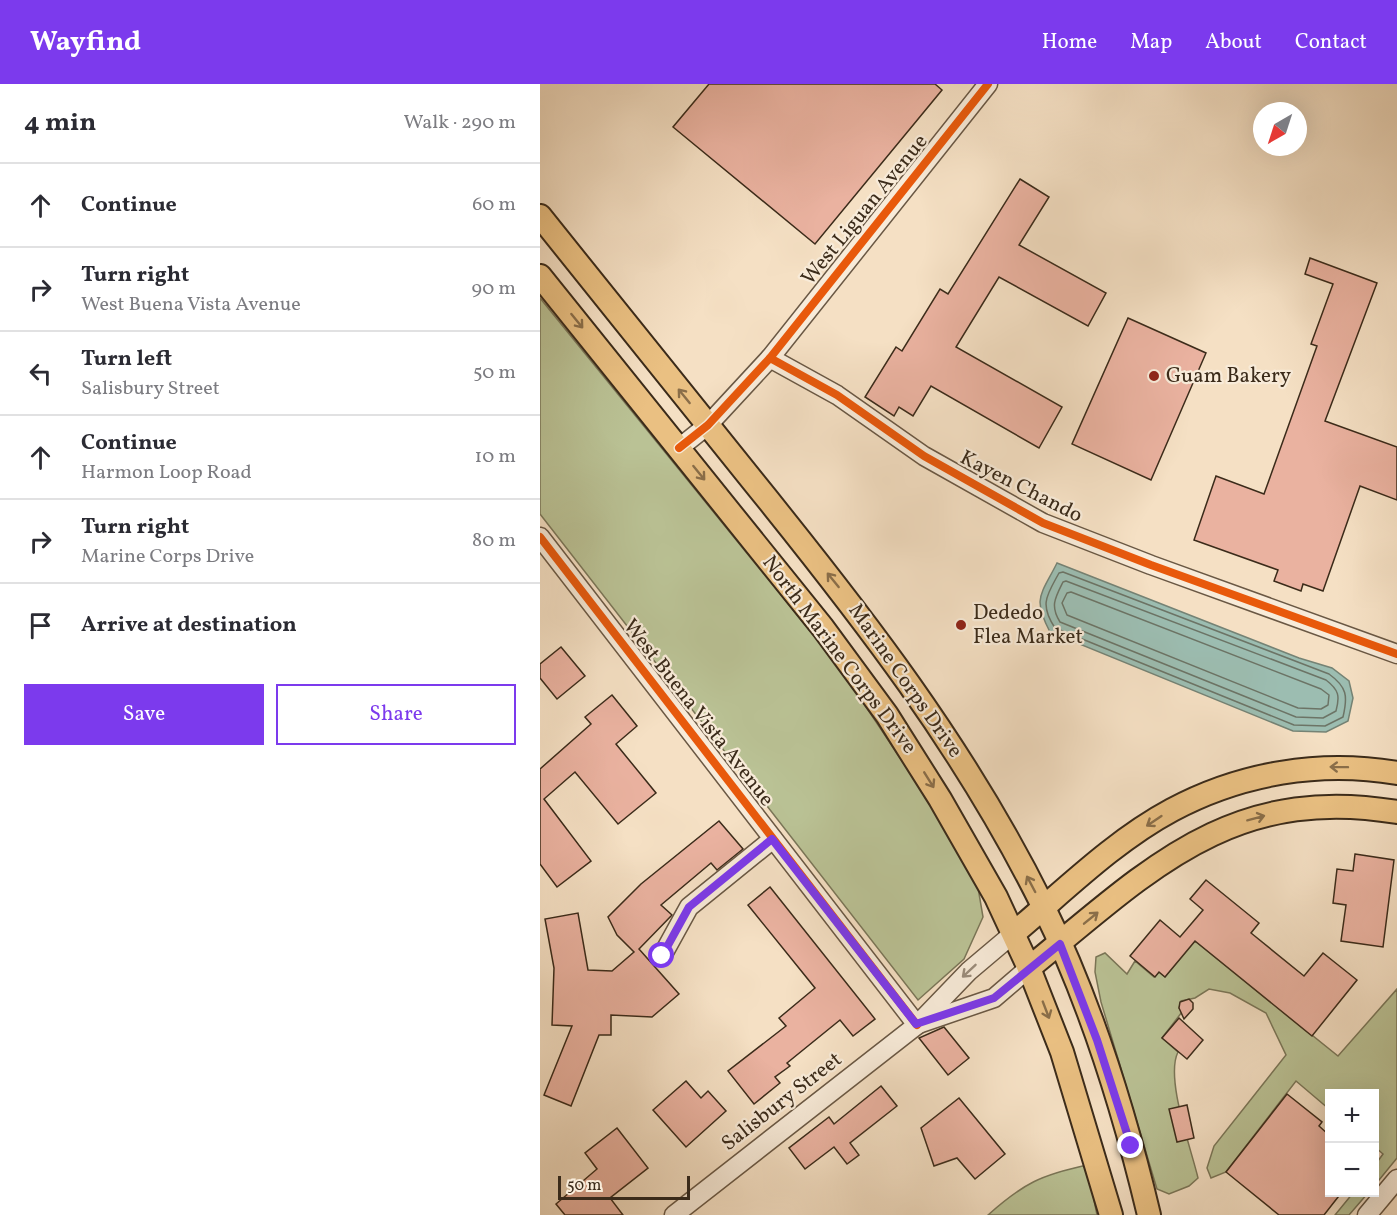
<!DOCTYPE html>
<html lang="en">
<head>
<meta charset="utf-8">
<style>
  :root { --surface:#fff; --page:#f7f7f7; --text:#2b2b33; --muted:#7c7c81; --line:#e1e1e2; --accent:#7c3aed }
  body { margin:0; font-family:Vollkorn,serif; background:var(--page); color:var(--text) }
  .controls { position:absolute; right:18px; bottom:18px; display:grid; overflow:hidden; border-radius:0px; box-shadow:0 6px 24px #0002 }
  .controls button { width:54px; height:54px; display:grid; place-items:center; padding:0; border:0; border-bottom:2px solid var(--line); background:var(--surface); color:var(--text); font:30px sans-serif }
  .compass { position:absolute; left:713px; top:18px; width:54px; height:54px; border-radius:50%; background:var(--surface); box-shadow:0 6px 24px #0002; rotate:219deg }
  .scale { position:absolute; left:18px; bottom:15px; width:132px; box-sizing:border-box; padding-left:6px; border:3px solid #3b2b1a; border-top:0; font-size:16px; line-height:21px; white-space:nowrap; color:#3b2b1a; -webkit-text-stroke:4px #f8ebd9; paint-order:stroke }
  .stop { position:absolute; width:18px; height:18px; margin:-14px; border:4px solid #7c3aed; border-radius:50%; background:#fff }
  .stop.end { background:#7c3aed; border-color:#fff; box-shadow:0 2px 6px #0008 }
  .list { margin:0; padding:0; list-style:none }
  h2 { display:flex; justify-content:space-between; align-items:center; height:78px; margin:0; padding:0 24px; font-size:26px }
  h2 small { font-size:20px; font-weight:400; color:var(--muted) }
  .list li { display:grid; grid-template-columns:39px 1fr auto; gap:18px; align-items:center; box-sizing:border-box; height:84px; padding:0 24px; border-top:2px solid var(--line) }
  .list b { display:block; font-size:22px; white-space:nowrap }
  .list p { margin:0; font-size:20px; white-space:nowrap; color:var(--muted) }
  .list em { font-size:20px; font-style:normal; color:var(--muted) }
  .actions { display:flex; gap:12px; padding:18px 24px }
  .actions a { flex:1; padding:14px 0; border:2px solid var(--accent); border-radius:0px; text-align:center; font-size:21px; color:var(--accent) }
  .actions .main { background:var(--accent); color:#fff }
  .icon { flex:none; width:33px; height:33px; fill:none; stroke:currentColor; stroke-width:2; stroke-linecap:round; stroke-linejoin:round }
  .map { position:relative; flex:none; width:857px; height:1131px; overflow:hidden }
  header { display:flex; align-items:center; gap:36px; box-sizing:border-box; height:84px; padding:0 30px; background:var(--accent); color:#fff }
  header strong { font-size:28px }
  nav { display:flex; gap:33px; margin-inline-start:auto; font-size:21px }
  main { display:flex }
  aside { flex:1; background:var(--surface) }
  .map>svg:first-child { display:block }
  .green { fill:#bac295; stroke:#7a7658; stroke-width:1.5 }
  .water { fill:#9cbdb1; stroke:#758375; stroke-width:1.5 }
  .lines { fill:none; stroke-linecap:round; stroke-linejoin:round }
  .shore { stroke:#6c7466; stroke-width:1.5 }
  .building { fill:#eab2a0; stroke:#3b2b1a; stroke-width:1.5 }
  .minor-casing { stroke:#6a5844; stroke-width:21 }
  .major-casing { stroke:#3b2b1a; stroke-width:26 }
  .minor { stroke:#f8ebd9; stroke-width:18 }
  .major { stroke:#eac082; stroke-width:22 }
  .cycleway-casing { stroke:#f8ebd9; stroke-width:11 }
  .cycleway { stroke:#e8590c; stroke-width:8 }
  .oneway { stroke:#8a6e49 }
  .oneway2 { stroke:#9a8b7a }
  .route { stroke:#7c3aed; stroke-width:8 }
  .poi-dot { fill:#8f2418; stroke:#f8ebd9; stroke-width:2 }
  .labels { text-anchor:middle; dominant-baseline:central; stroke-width:4.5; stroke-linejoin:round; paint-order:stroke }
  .street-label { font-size:21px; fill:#3b2b1a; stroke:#f8ebd9 }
  .poi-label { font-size:21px; fill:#3b2b1a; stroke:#f8ebd9; text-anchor:start }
</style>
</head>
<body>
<header>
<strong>Wayfind</strong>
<nav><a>Home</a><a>Map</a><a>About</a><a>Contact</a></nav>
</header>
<main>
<aside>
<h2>4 min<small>Walk · 290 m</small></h2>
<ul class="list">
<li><svg class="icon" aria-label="ahead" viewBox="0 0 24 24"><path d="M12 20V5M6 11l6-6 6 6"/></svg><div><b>Continue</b></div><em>60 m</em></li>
<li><svg class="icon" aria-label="right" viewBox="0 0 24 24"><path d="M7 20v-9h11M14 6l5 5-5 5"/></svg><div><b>Turn right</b><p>West Buena Vista Avenue</p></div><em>90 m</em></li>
<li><svg class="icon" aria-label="left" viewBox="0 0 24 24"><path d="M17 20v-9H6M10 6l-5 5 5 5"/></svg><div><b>Turn left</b><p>Salisbury Street</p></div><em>50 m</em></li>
<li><svg class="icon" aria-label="ahead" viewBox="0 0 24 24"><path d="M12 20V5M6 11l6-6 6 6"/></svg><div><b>Continue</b><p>Harmon Loop Road</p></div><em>10 m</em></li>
<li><svg class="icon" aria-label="right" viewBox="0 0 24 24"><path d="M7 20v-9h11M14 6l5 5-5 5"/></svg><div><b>Turn right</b><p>Marine Corps Drive</p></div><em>80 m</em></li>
<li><svg class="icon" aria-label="arrive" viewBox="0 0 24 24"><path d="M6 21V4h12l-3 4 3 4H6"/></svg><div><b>Arrive at destination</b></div></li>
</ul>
<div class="actions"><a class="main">Save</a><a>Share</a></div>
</aside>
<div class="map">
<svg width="857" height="1131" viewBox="0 0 857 1131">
  <rect width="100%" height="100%" fill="#f5e0c4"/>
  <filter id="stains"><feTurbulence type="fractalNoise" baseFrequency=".00333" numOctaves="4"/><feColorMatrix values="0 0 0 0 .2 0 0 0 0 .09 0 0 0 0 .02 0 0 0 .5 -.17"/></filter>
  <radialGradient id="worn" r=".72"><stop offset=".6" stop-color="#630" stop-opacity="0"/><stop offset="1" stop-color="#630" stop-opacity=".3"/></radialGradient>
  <g class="green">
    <polygon points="0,214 300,584 435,786 443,833 424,875 378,916 0,430"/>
    <path d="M655,857L798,972L857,905V1074L835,1101V1081L843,1070L835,1063L834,1010H790L789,1025L756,997L686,1088L671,1094L667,1084L674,1062L746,971L726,929L690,909L669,905L655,914L641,917L639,924L642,928L622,954L638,968C625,994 651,1064 658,1094L649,1102L629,1110L617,1105L561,918L555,888L556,873L565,869L587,890L595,877L614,893L619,888L625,893Z"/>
    <path d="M547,1081L557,1131H448C484,1099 501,1091 547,1081Z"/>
    <polygon points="813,1109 828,1109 809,1131 795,1131"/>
  </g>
  <path class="water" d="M517,479L759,574L792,584L809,597L813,614L808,637L786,648L753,647L510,548C492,514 501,511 517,479Z"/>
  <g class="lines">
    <g class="shore">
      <path d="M523,488L789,590C807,603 808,612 803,633L785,642L754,641L515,544C499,520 507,511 519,489Z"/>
      <path d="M526,497L786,596C799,606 800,612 796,627L783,634L756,633L520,538C510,522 515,514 523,498Z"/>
      <polygon points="531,508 781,605 789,611 788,621 781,625 758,624 527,531 522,519 527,509"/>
    </g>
  </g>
  <g class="building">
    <polygon points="169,0 395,0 402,6 275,160 133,43"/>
    <polygon points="480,95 509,113 479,161 566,209 548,242 459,193 416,263 522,323 499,364 391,302 373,332 359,323 354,332 325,313 356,263 362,267 400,205 408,210"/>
    <polygon points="770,174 837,199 785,337 857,363 857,416 820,402 783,507 763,500 761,507 734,497 738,486 654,456 676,392 724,410 777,262 771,260 793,200 765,190"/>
    <polygon points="588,234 666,269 611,396 532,360"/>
    <polygon points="21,563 45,592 17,615 0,594 0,580"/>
    <polygon points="72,611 97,642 76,660 116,709 78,740 35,688 4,715 51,777 17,803 0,780 0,685 51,640 45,633"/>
    <polygon points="179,737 203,765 177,786 171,779 121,821 132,831 99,865 139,910 112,933 71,931 71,951 59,951 31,1022 4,1011 32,942 12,941 14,884 5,835 38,829 48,886 72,887 94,868 77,851 68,833 101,800"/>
    <polygon points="815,770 854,776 843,863 801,857 806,821 793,819 797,785 813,787"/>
    <polygon points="666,796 719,839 711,849 764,892 783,869 817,896 772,952 655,857 625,893 619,888 615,893 590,872 620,836 640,853 663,826 650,815"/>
    <polygon points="230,803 335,935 313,952 300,936 247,979 250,982 235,993 240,999 214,1020 188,987 246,942 239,934 275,904 208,821"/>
    <polygon points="649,915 653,919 653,925 644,935 639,924 640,918"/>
    <polygon points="639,934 663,956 647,975 622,954"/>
    <polygon points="404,943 429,974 408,991 379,954"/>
    <polygon points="146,997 161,1014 168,1007 186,1027 146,1063 113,1026"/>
    <polygon points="341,1002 357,1022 310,1059 319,1071 307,1080 294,1063 265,1085 249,1064 289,1033 294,1040"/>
    <polygon points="747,1010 782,1038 779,1042 789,1051 789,1108 802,1108 784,1131 739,1131 686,1088"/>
    <polygon points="419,1014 465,1070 435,1095 417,1074 394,1082 381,1044"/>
    <polygon points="647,1021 654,1054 637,1058 629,1025"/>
    <polygon points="77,1044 108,1084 70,1114 83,1131 25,1131 16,1120 57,1085 45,1069"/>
  </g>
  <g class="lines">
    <g class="minor-casing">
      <g id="minor">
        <polyline points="230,274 448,0"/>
        <polyline points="139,364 168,341 230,274 297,311 384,372 503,439 611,481 857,570"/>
        <polyline points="0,453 377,941"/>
        <polyline points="122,872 149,823 233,755"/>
        <polyline points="381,939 454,914 489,884"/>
        <polyline points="134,1131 377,941 429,887 474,849"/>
        <polyline points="827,1131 857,1095"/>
      </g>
    </g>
    <g class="major-casing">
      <g id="major">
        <path d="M0,132C71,220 141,308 212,396C322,532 425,664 503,822C551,919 584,1026 609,1131"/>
        <polyline points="0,192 283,544 347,631 400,715 456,813 489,884 522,968 571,1131"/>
        <path d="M474,849C524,807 574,757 632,726C701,689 780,676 857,689"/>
        <path d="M489,884C608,787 690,700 857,728"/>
      </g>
    </g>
    <use href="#minor" class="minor"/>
    <use href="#major" class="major"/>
    <g class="cycleway-casing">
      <g id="cycleway">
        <polyline points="230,274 448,0"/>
        <polyline points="139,364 168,341 230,274 297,311 384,372 503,439 611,481 857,570"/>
        <polyline points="0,453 377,941"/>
      </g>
    </g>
    <use href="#cycleway" class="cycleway"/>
  </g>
  <defs><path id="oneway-shaft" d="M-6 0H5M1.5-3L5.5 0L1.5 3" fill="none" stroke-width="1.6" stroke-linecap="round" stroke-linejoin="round" transform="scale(1.5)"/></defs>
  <g class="oneway">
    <use href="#oneway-shaft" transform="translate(37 237) rotate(51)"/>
    <use href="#oneway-shaft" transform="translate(144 312) rotate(-129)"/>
    <use href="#oneway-shaft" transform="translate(159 389) rotate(51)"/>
    <use href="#oneway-shaft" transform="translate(293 496) rotate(-129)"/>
    <use href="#oneway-shaft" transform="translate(799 683) rotate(-179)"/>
    <use href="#oneway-shaft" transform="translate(389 696) rotate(58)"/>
    <use href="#oneway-shaft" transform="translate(716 734) rotate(-15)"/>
    <use href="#oneway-shaft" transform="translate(614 737) rotate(146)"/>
    <use href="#oneway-shaft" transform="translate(491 800) rotate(-118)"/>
    <use href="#oneway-shaft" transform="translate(551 834) rotate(-39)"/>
    <use href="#oneway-shaft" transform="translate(506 926) rotate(69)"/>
  </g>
  <use class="oneway2" href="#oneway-shaft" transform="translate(429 887) rotate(137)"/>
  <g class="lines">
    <polyline class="route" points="122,872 149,823 232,755 376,940 454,914 520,860 557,956 591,1062"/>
  </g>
  <g class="poi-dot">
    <circle cx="614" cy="292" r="6"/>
    <circle cx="421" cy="541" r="6"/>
  </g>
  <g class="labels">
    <g class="street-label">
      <text transform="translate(325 126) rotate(-51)">West Liguan Avenue</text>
      <text transform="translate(481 403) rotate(27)">Kayen Chando</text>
      <text transform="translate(299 571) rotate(53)">North Marine Corps Drive</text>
      <text transform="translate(365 597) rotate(55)">Marine Corps Drive</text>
      <text transform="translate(158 629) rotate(52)">West Buena Vista Avenue</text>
      <text transform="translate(242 1018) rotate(-38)">Salisbury Street</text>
    </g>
    <g class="poi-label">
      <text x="626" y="292">Guam Bakery</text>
      <text x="433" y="529">Dededo<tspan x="433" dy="24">Flea Market</tspan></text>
    </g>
  </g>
  <rect width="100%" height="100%" filter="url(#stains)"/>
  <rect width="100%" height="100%" fill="url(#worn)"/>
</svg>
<div class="controls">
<button>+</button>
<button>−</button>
</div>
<svg class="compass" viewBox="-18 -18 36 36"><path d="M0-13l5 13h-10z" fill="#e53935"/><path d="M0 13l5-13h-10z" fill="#7c7c81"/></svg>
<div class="scale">50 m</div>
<div class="stop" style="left:122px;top:872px"></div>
<div class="stop end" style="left:591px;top:1062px"></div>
</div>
</main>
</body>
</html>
